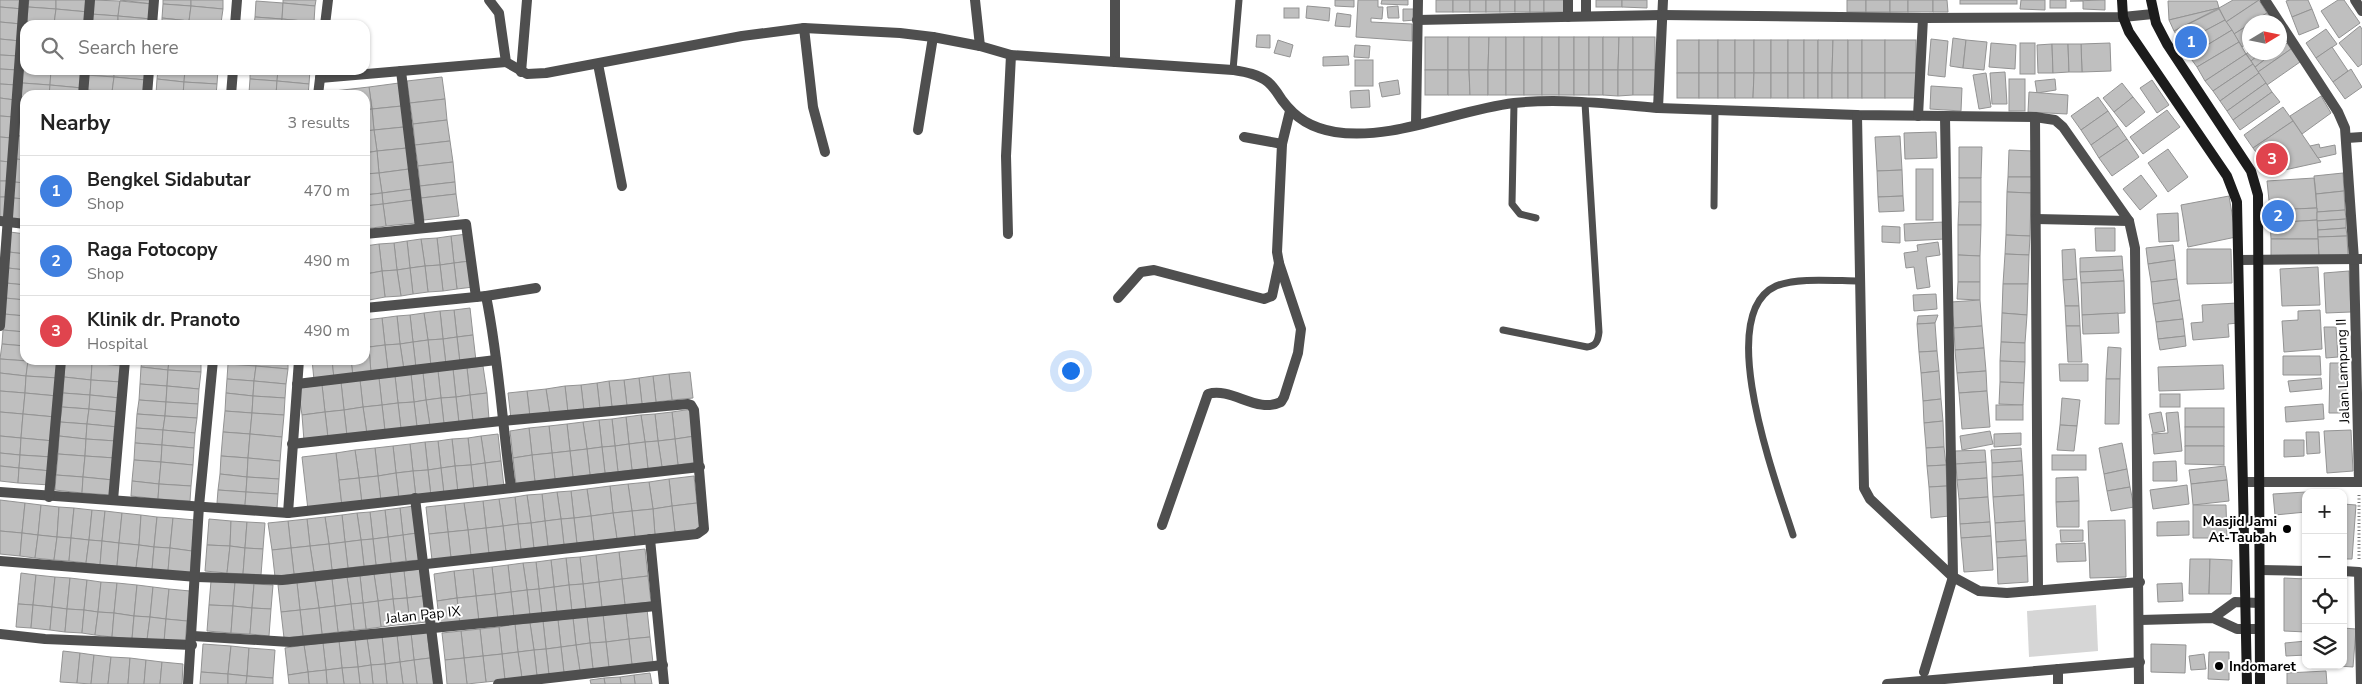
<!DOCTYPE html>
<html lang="en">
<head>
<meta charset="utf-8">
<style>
  :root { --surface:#fff; --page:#f2f2f2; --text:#222; --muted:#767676; --line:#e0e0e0; --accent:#d93025 }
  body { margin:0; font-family:"Nunito Sans",sans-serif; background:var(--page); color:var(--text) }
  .controls { position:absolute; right:15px; bottom:15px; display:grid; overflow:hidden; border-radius:10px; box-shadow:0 1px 4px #0004 }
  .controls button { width:45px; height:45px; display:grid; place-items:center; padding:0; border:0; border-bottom:1px solid var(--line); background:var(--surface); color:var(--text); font:25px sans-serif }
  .compass { position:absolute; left:2242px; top:15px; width:45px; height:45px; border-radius:50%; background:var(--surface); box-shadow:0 1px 4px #0004; rotate:80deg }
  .you { position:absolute; left:1070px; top:370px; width:18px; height:18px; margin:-12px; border:4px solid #fff; border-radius:50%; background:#1a73e8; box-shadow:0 0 0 8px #1a73e833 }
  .badge { display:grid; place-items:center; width:32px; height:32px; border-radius:50%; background:var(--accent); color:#fff; font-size:16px; font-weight:700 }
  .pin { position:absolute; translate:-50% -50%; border:2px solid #fff; box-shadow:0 1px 5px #0006 }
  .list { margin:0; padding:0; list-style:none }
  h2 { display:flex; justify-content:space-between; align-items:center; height:65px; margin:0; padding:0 20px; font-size:21px }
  h2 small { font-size:16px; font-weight:400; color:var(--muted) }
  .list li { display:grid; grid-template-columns:32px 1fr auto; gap:15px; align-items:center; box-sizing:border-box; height:70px; padding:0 20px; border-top:1px solid var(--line) }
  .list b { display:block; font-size:19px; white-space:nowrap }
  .list p { margin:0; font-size:16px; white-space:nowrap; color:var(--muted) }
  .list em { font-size:16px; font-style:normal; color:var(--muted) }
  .icon { flex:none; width:28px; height:28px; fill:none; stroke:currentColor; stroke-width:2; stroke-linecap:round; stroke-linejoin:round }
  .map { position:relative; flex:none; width:2362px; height:684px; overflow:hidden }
  .search { position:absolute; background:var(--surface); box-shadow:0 1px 4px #0004; left:20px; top:20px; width:350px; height:55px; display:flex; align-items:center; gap:12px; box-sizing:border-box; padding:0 18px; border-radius:15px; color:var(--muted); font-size:19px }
  .panel { position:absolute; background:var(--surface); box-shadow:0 1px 4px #0004; left:20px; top:90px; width:350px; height:275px; border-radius:15px }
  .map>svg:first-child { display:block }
  .green { fill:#d6d6d6 }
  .building { fill:#bfbfbf; stroke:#939393 }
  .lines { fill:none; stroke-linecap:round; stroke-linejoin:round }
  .path { stroke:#717171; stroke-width:3; stroke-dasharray:1 2.5; stroke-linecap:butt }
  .service { stroke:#4f4f4f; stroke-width:7 }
  .minor { stroke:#4f4f4f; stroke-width:10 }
  .tertiary { stroke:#4f4f4f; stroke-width:10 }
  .secondary { stroke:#1c1c1c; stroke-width:10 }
  .poi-dot { fill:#000; stroke:#fff; stroke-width:2 }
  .labels { text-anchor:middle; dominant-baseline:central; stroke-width:4; stroke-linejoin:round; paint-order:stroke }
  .street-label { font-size:14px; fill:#000; stroke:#fff }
  .poi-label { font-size:14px; font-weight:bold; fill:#000; stroke:#fff; text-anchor:end }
</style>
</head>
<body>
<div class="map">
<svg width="2362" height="684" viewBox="0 0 2362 684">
  <rect width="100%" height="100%" fill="#fff"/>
  <polygon class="green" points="2096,605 2098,651 2029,657 2027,611"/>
  <g class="building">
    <polygon points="0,0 23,0 23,9 0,7"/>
    <polygon points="29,0 56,0 56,9 28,7"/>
    <polygon points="56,0 89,0 88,12 56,9"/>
    <polygon points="92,0 120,1 118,16 91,14"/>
    <polygon points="120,0 152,0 152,4"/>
    <polygon points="163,0 191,0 191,6 163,4"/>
    <polygon points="191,0 223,0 223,9 191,6"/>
    <polygon points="283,0 316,0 315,6 283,3"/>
    <polygon points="1335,0 1354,0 1354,7 1335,6"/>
    <polygon points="1358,0 1378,0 1378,7 1383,7 1382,19 1371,18 1371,22 1412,24 1412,41 1356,37"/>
    <polygon points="1382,0 1408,0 1408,5 1381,4"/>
    <rect x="1436" y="0" width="17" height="12"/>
    <rect x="1453" y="0" width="17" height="12"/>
    <rect x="1470" y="0" width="16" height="12"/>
    <rect x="1486" y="0" width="14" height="12"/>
    <rect x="1500" y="0" width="15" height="12"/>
    <rect x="1515" y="0" width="15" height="12"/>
    <rect x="1530" y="0" width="14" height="12"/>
    <rect x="1544" y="0" width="23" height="12"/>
    <rect x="1596" y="0" width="26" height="7"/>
    <polygon points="1622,0 1647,0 1647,8 1622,7"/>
    <rect x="1847" y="0" width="19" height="12"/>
    <rect x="1866" y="0" width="24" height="12"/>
    <rect x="1890" y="0" width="18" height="12"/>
    <rect x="1908" y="0" width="25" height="12"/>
    <polygon points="1933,0 1947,0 1948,12 1933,12"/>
    <rect x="1960" y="0" width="57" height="4"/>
    <polygon points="2021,0 2045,0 2045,10 2020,9"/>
    <rect x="2050" y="0" width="16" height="8"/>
    <polygon points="2105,0 2105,10 2083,9 2083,1 2070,1"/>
    <polygon points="2233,0 2259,0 2226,22 2219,8"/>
    <polygon points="2259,0 2267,13 2234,34 2226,22"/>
    <polygon points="2290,0 2308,0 2312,9 2292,17 2286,1"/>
    <polygon points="2338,0 2344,0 2360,23 2339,38 2321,11"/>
    <polygon points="120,1 152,4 151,19 118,16"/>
    <polygon points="256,1 283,3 282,19 255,17"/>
    <polygon points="2168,1 2217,1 2219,8 2169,20"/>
    <polygon points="283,3 315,6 314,22 282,19"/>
    <polygon points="163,4 191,6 189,21 162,18"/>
    <polygon points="191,6 223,9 221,23 189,21"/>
    <polygon points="1307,6 1330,8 1329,21 1306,18"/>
    <polygon points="1398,6 1399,18 1388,18 1387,7"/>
    <polygon points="0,7 23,9 21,24 0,22"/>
    <polygon points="28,7 56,9 54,24 27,22"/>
    <rect x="1284" y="8" width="15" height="10"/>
    <polygon points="2219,8 2174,31 2169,20"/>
    <polygon points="56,9 88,12 87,25 54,24"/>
    <polygon points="1403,9 1415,9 1415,20 1403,21"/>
    <polygon points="2219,9 2225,20 2182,43 2174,31"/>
    <polygon points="2312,9 2319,27 2299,35 2292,17"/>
    <polygon points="1337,13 1351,15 1350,27 1335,26"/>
    <polygon points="2267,13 2274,22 2252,22"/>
    <polygon points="91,14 118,16 118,25 90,25"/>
    <polygon points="118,16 151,19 150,25 118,25"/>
    <polygon points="255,17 282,19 281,25 254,25"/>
    <polygon points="162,18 189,21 189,25 162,25"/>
    <polygon points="282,19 314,22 314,25 281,25"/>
    <polygon points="2225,20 2232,30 2189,56 2182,43"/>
    <polygon points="189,21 221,23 221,25 189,25"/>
    <polygon points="0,22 21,24 20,41 0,39"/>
    <polygon points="2250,24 2250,41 2242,47 2234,34"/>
    <polygon points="2360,26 2362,29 2362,64 2358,67 2339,43"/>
    <polygon points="2326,29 2337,44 2316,58 2306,43"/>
    <polygon points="2232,30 2239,42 2197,67 2189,56"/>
    <polygon points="1257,35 1270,35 1270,48 1256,47"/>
    <rect x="1425" y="37" width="23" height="33"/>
    <rect x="1448" y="37" width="21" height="33"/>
    <polygon points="1469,37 1489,37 1488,70 1469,70"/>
    <polygon points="1489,37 1506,37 1506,70 1488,70"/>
    <rect x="1506" y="37" width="18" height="33"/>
    <rect x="1524" y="37" width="18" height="33"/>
    <rect x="1542" y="37" width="17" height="33"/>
    <rect x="1559" y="37" width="15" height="33"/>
    <rect x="1574" y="37" width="15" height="33"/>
    <rect x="1589" y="37" width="14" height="33"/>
    <polygon points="1603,37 1619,37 1618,70 1603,70"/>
    <polygon points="1619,37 1633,37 1633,70 1618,70"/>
    <rect x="1633" y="37" width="22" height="33"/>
    <polygon points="1953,38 1966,40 1963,68 1950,66"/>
    <polygon points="0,39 20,41 19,56 0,55"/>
    <polygon points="1931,39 1948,41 1945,77 1928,75"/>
    <polygon points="1278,40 1293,45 1290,57 1274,53"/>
    <rect x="1677" y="40" width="22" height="33"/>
    <rect x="1699" y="40" width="19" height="33"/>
    <rect x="1718" y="40" width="17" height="33"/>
    <rect x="1735" y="40" width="19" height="33"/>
    <rect x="1754" y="40" width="17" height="33"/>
    <rect x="1771" y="40" width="17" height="33"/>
    <rect x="1788" y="40" width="16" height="33"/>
    <rect x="1804" y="40" width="14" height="33"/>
    <polygon points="1818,40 1833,40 1832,73 1818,73"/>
    <polygon points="1833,40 1848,40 1848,73 1832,73"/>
    <rect x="1848" y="40" width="14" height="33"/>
    <rect x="1862" y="40" width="23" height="33"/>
    <rect x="1885" y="40" width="31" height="33"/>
    <polygon points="1966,40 1987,42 1984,70 1963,68"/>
    <polygon points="2239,42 2246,54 2205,81 2197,67"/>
    <polygon points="1991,43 2016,45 2015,69 1989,67"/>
    <rect x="2020" y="43" width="15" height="31"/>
    <polygon points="2110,43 2111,71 2082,72 2081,44"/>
    <polygon points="2287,43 2291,49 2258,72 2255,67 2274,52 2280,52 2280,49"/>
    <polygon points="2052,44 2053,73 2038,73 2037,45"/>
    <polygon points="2052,44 2068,44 2069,72 2053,73"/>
    <polygon points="2068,44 2081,44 2082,72 2069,72"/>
    <polygon points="1355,45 1370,46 1369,58 1354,57"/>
    <polygon points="2332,47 2348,71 2333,82 2316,58"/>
    <polygon points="2291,49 2300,62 2267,85 2258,72"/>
    <polygon points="2250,51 2250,52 2262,52 2251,61 2246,54"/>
    <polygon points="2262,52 2274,52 2255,67 2251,61"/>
    <polygon points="2246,54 2253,64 2213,91 2205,81"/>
    <polygon points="0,55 19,56 18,70 0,69"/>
    <polygon points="1348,56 1349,65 1323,66 1323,57"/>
    <rect x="1355" y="60" width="18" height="26"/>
    <polygon points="2253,64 2259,73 2220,101 2213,91"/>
    <polygon points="23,68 25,70 51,70 50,85 22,83"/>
    <polygon points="0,69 18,70 17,85 0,84"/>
    <polygon points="2351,69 2362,87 2345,99 2333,82"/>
    <polygon points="51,70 83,73 82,88 50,85"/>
    <polygon points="87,70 114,70 114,77 86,75"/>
    <polygon points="114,70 146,70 146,80 114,77"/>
    <polygon points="158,70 185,70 184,82 157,79"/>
    <polygon points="185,70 218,70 217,84 184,82"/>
    <polygon points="250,70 278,70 277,81 250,79"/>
    <polygon points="278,70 310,70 309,84 277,81"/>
    <rect x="1425" y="70" width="23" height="25"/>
    <polygon points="1448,70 1469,70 1470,95 1448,95"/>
    <polygon points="1469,70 1488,70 1488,95 1470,95"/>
    <rect x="1488" y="70" width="18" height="25"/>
    <rect x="1506" y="70" width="18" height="25"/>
    <rect x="1524" y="70" width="18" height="25"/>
    <rect x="1542" y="70" width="17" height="25"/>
    <rect x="1559" y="70" width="15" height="25"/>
    <rect x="1574" y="70" width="15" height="25"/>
    <rect x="1589" y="70" width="14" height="25"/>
    <polygon points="1603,70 1618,70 1618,96 1603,95"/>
    <polygon points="1618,70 1633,70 1633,95 1618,96"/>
    <polygon points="1633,70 1655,70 1656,95 1633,95"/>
    <polygon points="2005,72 2007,104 1992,104 1990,73"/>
    <rect x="1677" y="73" width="22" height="25"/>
    <rect x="1699" y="73" width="19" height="25"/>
    <rect x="1718" y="73" width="17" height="25"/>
    <polygon points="1735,73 1754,73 1753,98 1735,98"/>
    <polygon points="1754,73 1771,73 1771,98 1753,98"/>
    <rect x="1771" y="73" width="17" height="25"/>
    <rect x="1788" y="73" width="16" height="25"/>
    <rect x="1804" y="73" width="14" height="25"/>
    <rect x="1818" y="73" width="14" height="25"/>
    <rect x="1832" y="73" width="16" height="25"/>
    <rect x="1848" y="73" width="14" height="25"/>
    <rect x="1862" y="73" width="23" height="25"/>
    <rect x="1885" y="73" width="31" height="25"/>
    <polygon points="1986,73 1991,107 1979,109 1973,75"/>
    <polygon points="2259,73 2266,83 2227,111 2220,101"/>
    <polygon points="86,75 114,77 112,92 85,90"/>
    <polygon points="114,77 146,80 145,95 112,92"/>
    <polygon points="442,77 445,99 410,103 407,81"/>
    <polygon points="157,79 184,82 183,95 156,94"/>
    <polygon points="250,79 277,81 276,95 249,93"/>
    <rect x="2009" y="79" width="16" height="32"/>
    <polygon points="2055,79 2056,90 2037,93 2035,81"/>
    <polygon points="1398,80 1400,94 1382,97 1379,83"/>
    <polygon points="2152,80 2169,105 2157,113 2140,88"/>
    <polygon points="277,81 309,84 308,95 276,95"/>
    <polygon points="184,82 217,84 216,95 183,95"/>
    <polygon points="22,83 50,85 49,95 25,95 25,97 21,97"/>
    <polygon points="399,83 402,106 372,109 369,87"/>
    <polygon points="2122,83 2133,97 2114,112 2103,98"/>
    <polygon points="2266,83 2272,92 2233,120 2227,111"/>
    <polygon points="0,84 17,85 15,100 0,98"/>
    <polygon points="50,85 82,88 81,95 49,95"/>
    <polygon points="1931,86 1962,88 1961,111 1930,109"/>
    <polygon points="369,87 372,109 365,110 365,95 335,95 334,91"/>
    <polygon points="85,90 112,92 112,95 85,95"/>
    <polygon points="1369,90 1370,107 1351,108 1350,91"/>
    <polygon points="2029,92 2068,95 2067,114 2028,112"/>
    <polygon points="2272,92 2280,102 2240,130 2233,120"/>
    <polygon points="2321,96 2331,113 2302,134 2290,116"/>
    <polygon points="21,97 25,97 25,115 20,115"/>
    <polygon points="2098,97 2108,111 2081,130 2071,116"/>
    <polygon points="2133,97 2145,112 2126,127 2114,112"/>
    <polygon points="0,98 15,100 14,117 0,116"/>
    <polygon points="445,99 447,120 413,124 410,103"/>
    <polygon points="402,106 404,127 374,130 372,109"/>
    <polygon points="2283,107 2293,121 2253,148 2244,135"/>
    <polygon points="372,109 374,130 365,131 365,110"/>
    <polygon points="2167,110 2180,127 2143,154 2130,137"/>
    <polygon points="2108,111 2118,126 2091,145 2081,130"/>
    <polygon points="20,115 25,115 25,136 18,136"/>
    <polygon points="0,116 14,117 12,138 0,137"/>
    <polygon points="447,120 450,141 415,145 413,124"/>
    <polygon points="2293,121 2321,162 2271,173 2253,148"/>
    <polygon points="2118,126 2127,139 2099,158 2091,145"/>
    <polygon points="404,127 407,148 377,151 374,130"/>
    <polygon points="374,130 377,151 365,153 365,131"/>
    <polygon points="1936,132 1937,158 1905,159 1904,133"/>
    <polygon points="18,136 25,136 25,160 16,159"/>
    <polygon points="1900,136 1902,170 1877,171 1875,137"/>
    <polygon points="0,137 12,138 10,162 0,161"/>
    <polygon points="2127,139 2139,157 2112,176 2099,158"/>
    <polygon points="450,141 453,162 418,166 415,145"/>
    <polygon points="2319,144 2320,148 2335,145 2336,154 2318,158 2310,146"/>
    <polygon points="1959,147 1982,147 1981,178 1959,178"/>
    <polygon points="407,148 409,169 379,173 377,151"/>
    <polygon points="2168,149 2188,177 2168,192 2148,163"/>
    <polygon points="2009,150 2033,151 2032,177 2008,177"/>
    <polygon points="377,151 379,173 365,174 365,153"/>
    <polygon points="16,159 25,160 25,183 14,182"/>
    <polygon points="0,161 10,162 9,181 0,181"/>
    <polygon points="453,162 455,182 420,186 418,166"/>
    <polygon points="409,169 412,189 382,193 379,173"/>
    <rect x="1916" y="169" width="17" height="51"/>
    <polygon points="1902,170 1903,196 1878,197 1877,171"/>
    <polygon points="379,173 382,193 365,195 365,174"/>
    <polygon points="2343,173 2344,191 2316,194 2314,176"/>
    <polygon points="2141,175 2157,196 2140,210 2123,189"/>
    <polygon points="2008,177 2032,177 2031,193 2007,192"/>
    <rect x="1959" y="178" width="22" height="24"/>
    <polygon points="2314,178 2317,208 2270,210 2267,181"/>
    <polygon points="0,181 9,181 8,197 0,197"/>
    <polygon points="14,182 25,183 25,199 13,198"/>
    <polygon points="455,182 456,194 421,198 420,186"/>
    <polygon points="412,189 413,200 383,204 382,193"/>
    <polygon points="2344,191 2345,210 2317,212 2316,194"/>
    <polygon points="2007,192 2031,193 2030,236 2006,235"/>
    <polygon points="382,193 383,204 365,206 365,195"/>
    <polygon points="456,194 459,216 424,220 421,198"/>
    <polygon points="1903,196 1904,211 1879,212 1878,197"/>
    <polygon points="2229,196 2236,237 2188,247 2181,205"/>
    <polygon points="0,197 8,197 6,218 0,217"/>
    <polygon points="13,198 25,199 25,222 11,221"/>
    <polygon points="413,200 416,223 386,226 383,204"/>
    <polygon points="1959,202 1981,202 1981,225 1958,225"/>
    <polygon points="383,204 386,226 365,229 365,206"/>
    <polygon points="2317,208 2317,220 2270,223 2270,210"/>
    <polygon points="2345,210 2346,219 2317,221 2317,212"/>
    <polygon points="2178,213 2179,241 2159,242 2157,214"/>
    <polygon points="2346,219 2346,228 2318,230 2317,221"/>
    <polygon points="2317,220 2318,239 2271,239 2270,223"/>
    <polygon points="1944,222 1945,239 1905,241 1904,224"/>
    <polygon points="1958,225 1981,225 1980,256 1958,255"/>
    <polygon points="1882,226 1900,227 1900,243 1882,242"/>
    <polygon points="2095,228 2115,228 2115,251 2096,251"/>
    <polygon points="2346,228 2347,236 2318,237 2318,230"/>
    <polygon points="10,232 25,234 25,254 9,252"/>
    <polygon points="467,234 470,261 454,263 451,236"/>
    <polygon points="2006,235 2030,236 2029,255 2005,254"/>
    <polygon points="451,236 454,263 440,265 437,238"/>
    <polygon points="2347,236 2348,257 2319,258 2318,237"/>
    <polygon points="437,238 440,265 425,266 421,239"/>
    <polygon points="421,239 425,266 410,268 407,241"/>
    <polygon points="2271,239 2318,239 2319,258 2271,258"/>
    <polygon points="407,241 410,268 397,270 394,243"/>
    <polygon points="1938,242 1940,255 1926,257 1930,287 1917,289 1914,267 1906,268 1904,253 1918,251 1917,245"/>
    <polygon points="394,243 397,270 382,271 379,244"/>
    <polygon points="379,244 382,271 366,274 365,246"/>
    <polygon points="2173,245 2175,260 2148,264 2146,248"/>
    <polygon points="2075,249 2077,279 2063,280 2062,250"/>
    <polygon points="2187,249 2231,249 2232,283 2187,284"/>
    <polygon points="9,252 25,254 25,270 8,268"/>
    <polygon points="2005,254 2029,255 2028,284 2003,284"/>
    <polygon points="1958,255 1980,256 1980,282 1958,282"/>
    <polygon points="2122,256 2123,270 2080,272 2080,258"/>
    <polygon points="2175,260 2177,279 2151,282 2148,264"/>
    <polygon points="470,261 473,287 457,289 454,263"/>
    <polygon points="454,263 457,289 443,291 440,265"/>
    <polygon points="440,265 443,291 428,292 425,266"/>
    <polygon points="425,266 428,292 413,294 410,268"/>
    <polygon points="2318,267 2320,305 2282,306 2280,269"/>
    <polygon points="8,268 25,270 25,285 6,283"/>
    <polygon points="410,268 413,294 401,296 397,270"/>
    <polygon points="397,270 401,296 385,297 382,271"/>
    <polygon points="2123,270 2124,281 2081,283 2080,272"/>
    <polygon points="382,271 385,297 369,300 366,274"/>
    <polygon points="2349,271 2351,312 2326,313 2324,273"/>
    <polygon points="2077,279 2079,306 2065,306 2063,280"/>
    <polygon points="2177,279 2180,300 2153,304 2151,282"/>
    <polygon points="2124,281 2125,313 2082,315 2081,283"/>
    <polygon points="1958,282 1980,282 1980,300 1957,299"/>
    <polygon points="6,283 25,285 25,300 5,298"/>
    <polygon points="2003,284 2028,284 2027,315 2002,313"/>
    <polygon points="1936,294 1937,309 1914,311 1913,295"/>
    <polygon points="5,298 25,300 25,316 4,314"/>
    <polygon points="1980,300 1982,326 1954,328 1951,302"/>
    <polygon points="2180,300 2183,319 2156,322 2153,304"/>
    <polygon points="2237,303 2238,323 2228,324 2229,337 2193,340 2191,323 2203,322 2202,305"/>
    <polygon points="2065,306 2079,306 2080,326 2066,326"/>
    <polygon points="470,308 473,335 457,337 454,310"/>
    <polygon points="454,310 457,337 443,339 440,311"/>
    <polygon points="2320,310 2322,349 2284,352 2282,321 2298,320 2298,311"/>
    <polygon points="440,311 443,339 428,340 424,313"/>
    <polygon points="424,313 428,340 413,342 410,315"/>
    <polygon points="2002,313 2027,315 2025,343 2001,342"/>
    <polygon points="2118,313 2119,333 2083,334 2082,315"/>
    <polygon points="4,314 25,316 25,332 3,330"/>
    <polygon points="410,315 413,342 400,344 397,316"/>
    <polygon points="1938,315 1935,323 1917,324 1918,316"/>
    <polygon points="397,316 400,344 385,345 382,318"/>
    <polygon points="382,318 385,345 369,347 365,320"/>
    <polygon points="2183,319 2185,336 2158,339 2156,322"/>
    <polygon points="1935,323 1937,351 1919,352 1917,324"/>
    <polygon points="1982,326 1984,348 1955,350 1954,328"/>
    <polygon points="2066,326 2080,326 2082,362 2068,362"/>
    <polygon points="2324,327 2336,327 2338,357 2326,358"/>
    <polygon points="3,330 25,332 25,346 2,344"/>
    <polygon points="473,335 476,361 460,363 457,337"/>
    <polygon points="2185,336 2186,346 2160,350 2158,339"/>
    <polygon points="457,337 460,363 446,365 443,339"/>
    <polygon points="443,339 446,365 431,366 428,340"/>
    <polygon points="428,340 431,366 416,368 413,342"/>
    <polygon points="413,342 416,368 404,370 400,344"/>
    <polygon points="2001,342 2025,343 2025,362 2000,361"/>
    <polygon points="2,344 25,346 25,360 28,361 0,359"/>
    <polygon points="400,344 404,370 388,371 385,345"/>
    <polygon points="385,345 388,371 371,373 369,347"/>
    <polygon points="369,347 371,373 353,376 351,360 365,360 365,348"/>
    <polygon points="2108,347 2121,348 2120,379 2106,379"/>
    <polygon points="1984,348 1986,371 1957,373 1955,350"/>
    <polygon points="1937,351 1939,371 1921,373 1919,352"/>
    <polygon points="2283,356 2320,356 2321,375 2283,375"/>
    <polygon points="0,359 28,361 26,376 0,373"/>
    <polygon points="28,360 60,360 60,364"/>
    <polygon points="93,360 123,360 122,366 92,363"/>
    <polygon points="142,360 169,360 168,370 141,367"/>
    <polygon points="169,360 201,360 201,372 168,370"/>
    <polygon points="229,360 256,360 256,366 228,364"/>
    <polygon points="256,360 288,360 288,369 256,366"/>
    <polygon points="312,360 332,360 334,378 314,380"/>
    <polygon points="332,360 351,360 353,376 334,378"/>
    <polygon points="28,361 60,364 58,378 26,376"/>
    <polygon points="65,361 92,363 91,380 64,377"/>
    <polygon points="2000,361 2025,362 2024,383 2000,382"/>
    <polygon points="92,363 122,366 121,382 91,380"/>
    <polygon points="2330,363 2346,363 2346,413 2329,413"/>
    <polygon points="228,364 256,366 254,381 227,379"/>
    <polygon points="2059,364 2088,364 2088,381 2060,381"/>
    <polygon points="2223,365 2224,389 2159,391 2158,367"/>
    <polygon points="256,366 288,369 286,384 254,381"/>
    <polygon points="483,366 487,393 470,395 467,368"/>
    <polygon points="141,367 168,370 167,386 140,384"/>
    <polygon points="467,368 470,395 456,397 453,369"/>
    <polygon points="453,369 456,397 441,398 438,371"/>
    <polygon points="168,370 201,372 199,389 167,386"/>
    <polygon points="438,371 441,398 426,400 423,373"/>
    <polygon points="1939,371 1941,399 1923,401 1921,373"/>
    <polygon points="1986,371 1987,391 1959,393 1957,373"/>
    <polygon points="690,372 693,398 672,400 669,374"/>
    <polygon points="0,373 26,376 25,393 0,391"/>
    <polygon points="423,373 426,400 414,402 411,374"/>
    <polygon points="411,374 414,402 398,403 395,376"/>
    <polygon points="669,374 672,400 656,402 653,376"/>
    <polygon points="26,376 58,378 57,396 25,393"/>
    <polygon points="395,376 398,403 382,405 379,378"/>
    <polygon points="653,376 656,402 642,404 639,378"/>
    <polygon points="64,377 91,380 90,395 63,393"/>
    <polygon points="379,378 382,405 363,407 360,380"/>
    <polygon points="639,378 642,404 627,406 624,380"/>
    <polygon points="2321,378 2322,389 2290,392 2288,381"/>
    <polygon points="227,379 254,381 253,396 226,393"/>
    <polygon points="2106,379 2120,379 2119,424 2105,424"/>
    <polygon points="91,380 121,382 120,398 90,395"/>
    <polygon points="360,380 363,407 344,410 341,382"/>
    <polygon points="624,380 627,406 612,407 609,381"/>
    <polygon points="254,381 286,384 285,398 253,396"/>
    <polygon points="609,381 612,407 600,409 597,383"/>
    <polygon points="341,382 344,410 325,412 322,385"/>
    <polygon points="2000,382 2024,383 2023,405 1999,404"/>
    <polygon points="597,383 600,409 584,411 581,385"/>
    <polygon points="140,384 167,386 166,402 139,400"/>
    <polygon points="322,385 325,412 302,415 298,388"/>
    <polygon points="581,385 584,411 568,413 565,386"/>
    <polygon points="167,386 199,389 198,404 166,402"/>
    <polygon points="565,386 568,413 550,415 546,389"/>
    <polygon points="546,389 550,415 530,417 527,391"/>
    <polygon points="0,391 25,393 23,414 0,412"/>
    <polygon points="527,391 530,417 511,419 508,393"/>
    <polygon points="1987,391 1990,427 1962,429 1959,393"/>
    <polygon points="25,393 57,396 55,417 23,414"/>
    <polygon points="63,393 90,395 89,409 62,407"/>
    <polygon points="226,393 253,396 252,413 225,411"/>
    <polygon points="487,393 489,419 473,421 470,395"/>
    <rect x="2160" y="394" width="20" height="13"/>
    <polygon points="90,395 120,398 119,412 89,409"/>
    <polygon points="470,395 473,421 459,423 456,397"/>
    <polygon points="253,396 285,398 284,415 252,413"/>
    <polygon points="456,397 459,423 444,424 441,398"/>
    <polygon points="441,398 444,424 430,426 426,400"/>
    <polygon points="2062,398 2080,400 2077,426 2060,425"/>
    <polygon points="1941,399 1943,421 1924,423 1923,401"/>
    <polygon points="139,400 166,402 165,416 137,414"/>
    <polygon points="426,400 430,426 417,427 414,402"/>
    <polygon points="166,402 198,404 197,418 165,416"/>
    <polygon points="414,402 417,427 401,429 398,403"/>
    <polygon points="398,403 401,429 385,431 382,405"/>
    <polygon points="2323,404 2324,419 2286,422 2285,407"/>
    <polygon points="382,405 385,431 367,434 363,407"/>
    <rect x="1996" y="405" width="27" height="15"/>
    <polygon points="62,407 89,409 87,424 60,422"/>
    <polygon points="363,407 367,434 347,436 344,410"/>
    <rect x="2185" y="408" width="39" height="19"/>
    <polygon points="89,409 119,412 118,427 87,424"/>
    <polygon points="692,409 695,436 675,439 672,412"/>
    <polygon points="344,410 347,436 328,438 325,412"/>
    <polygon points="225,411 252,413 250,434 223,432"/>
    <polygon points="0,412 23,414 21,438 0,436"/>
    <polygon points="325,412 328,438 304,441 302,415"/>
    <polygon points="672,412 675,439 658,441 655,414"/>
    <polygon points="2161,412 2165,431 2153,433 2149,414"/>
    <polygon points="2178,412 2182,451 2154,454 2152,434 2168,433 2166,413"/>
    <polygon points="252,413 284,415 282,437 250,434"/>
    <polygon points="23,414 55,417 54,441 21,438"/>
    <polygon points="137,414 165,416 163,430 136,428"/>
    <polygon points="655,414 658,441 645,442 641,415"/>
    <polygon points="641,415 645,442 629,444 626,417"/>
    <polygon points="165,416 197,418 195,433 163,430"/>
    <polygon points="626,417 629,444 615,446 612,419"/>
    <polygon points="612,419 615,446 602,447 599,420"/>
    <polygon points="599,420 602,447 587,449 583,422"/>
    <polygon points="1943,421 1944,447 1926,448 1924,423"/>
    <polygon points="60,422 87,424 86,439 59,436"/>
    <polygon points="583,422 587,449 570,451 567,424"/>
    <polygon points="87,424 118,427 116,441 86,439"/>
    <polygon points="567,424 570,451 552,453 549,426"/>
    <polygon points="2060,425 2077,426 2074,451 2057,450"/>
    <polygon points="549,426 552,453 532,455 529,428"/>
    <rect x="2185" y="427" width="39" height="19"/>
    <polygon points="136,428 163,430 162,445 135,443"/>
    <polygon points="529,428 532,455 513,458 510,431"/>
    <polygon points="163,430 195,433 194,448 162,445"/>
    <polygon points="2351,430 2353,471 2327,473 2324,431"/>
    <polygon points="1990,431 1993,444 1962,450 1960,436"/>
    <polygon points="223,432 250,434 248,458 221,456"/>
    <polygon points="2306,432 2319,432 2320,453 2307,454"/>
    <polygon points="2021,433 2021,445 1994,447 1994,434"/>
    <polygon points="250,434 282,437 280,461 248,458"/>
    <polygon points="498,434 501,461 485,463 481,436"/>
    <polygon points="0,436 21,438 20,455 0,453"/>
    <polygon points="59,436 86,439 85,456 58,454"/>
    <polygon points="481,436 485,463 471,465 468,438"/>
    <polygon points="695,436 698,462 678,465 675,439"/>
    <polygon points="21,438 54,441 52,457 20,455"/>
    <polygon points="468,438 471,465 455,466 452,439"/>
    <polygon points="86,439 116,441 115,458 85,456"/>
    <polygon points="452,439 455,466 441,468 438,441"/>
    <polygon points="675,439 678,465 662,467 658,441"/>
    <polygon points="2284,440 2304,440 2304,456 2284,457"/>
    <polygon points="438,441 441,468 428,470 425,442"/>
    <polygon points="658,441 662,467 648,469 645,442"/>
    <polygon points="425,442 428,470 413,471 410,444"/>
    <polygon points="645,442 648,469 632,470 629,444"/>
    <polygon points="135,443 162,445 161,462 134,460"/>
    <polygon points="2122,443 2127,469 2104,474 2099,448"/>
    <polygon points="410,444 413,471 396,473 393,446"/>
    <polygon points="629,444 632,470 618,472 615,446"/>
    <polygon points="162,445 194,448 193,465 161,462"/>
    <polygon points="393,446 396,473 378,476 375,448"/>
    <polygon points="615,446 618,472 605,473 602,447"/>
    <polygon points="2185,446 2224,446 2224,465 2185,464"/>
    <polygon points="602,447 605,473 590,475 587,449"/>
    <polygon points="1944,447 1946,465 1927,466 1926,448"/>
    <polygon points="375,448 378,476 359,478 355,450"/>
    <polygon points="2021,448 2022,461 1992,463 1991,450"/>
    <polygon points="587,449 590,475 573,477 570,451"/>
    <polygon points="355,450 359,478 339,480 336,453"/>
    <polygon points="1985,450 1986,462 1956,464 1955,451"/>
    <polygon points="570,451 573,477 555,479 552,453"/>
    <polygon points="0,453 20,455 19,468 0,466"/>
    <polygon points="336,453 342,506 308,510 302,457"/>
    <polygon points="552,453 555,479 535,482 532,455"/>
    <polygon points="58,454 85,456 83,477 56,475"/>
    <polygon points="20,455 52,457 51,471 19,468"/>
    <polygon points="532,455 535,482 516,484 513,458"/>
    <rect x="2052" y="455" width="34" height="15"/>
    <polygon points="85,456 115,458 113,480 83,477"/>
    <polygon points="221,456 248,458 247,477 220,474"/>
    <polygon points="248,458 280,461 279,479 247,477"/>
    <polygon points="134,460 161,462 159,484 132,481"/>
    <polygon points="501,461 504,487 488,489 485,463"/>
    <polygon points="2022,461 2023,475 1992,477 1992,463"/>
    <polygon points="2176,461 2177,481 2153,481 2153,462"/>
    <polygon points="161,462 193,465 191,486 159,484"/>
    <polygon points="1986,462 1987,478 1957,480 1956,464"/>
    <polygon points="485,463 488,489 474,491 471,465"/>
    <polygon points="471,465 474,491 458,493 455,466"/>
    <polygon points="1946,465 1947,486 1929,487 1927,466"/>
    <polygon points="0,466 19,468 18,483 0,481"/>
    <polygon points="455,466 458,493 444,494 441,468"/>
    <polygon points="2225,466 2227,480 2191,484 2189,470"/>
    <polygon points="19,468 51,471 50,485 18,483"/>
    <polygon points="441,468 444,494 431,496 428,470"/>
    <polygon points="2127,469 2130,487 2107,491 2104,474"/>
    <polygon points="428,470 431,496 416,498 413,471"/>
    <polygon points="413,471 416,498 399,499 396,473"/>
    <polygon points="396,473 399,499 381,501 378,476"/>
    <polygon points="220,474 247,477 246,492 218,490"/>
    <polygon points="56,475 83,477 82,493 55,490"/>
    <polygon points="2023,475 2024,495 1993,497 1992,477"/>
    <polygon points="378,476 381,501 362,504 359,478"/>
    <polygon points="694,476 697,503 672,506 669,479"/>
    <polygon points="83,477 113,480 112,495 82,493"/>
    <polygon points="247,477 279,479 278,494 246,492"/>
    <polygon points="2078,477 2079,501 2056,502 2056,478"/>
    <polygon points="359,478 362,504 342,506 339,480"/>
    <polygon points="1987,478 1988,497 1959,499 1957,480"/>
    <polygon points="669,479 672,506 653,509 649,482"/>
    <polygon points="2227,480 2229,501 2193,505 2191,484"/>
    <polygon points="132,481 159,484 158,499 131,496"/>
    <polygon points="649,482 653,509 632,511 628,484"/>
    <polygon points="159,484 191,486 190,501 158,499"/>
    <polygon points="628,484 632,511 613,513 610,486"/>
    <polygon points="2187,485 2189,504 2153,509 2150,490"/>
    <polygon points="610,486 613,513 591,516 587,489"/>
    <polygon points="1947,486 1949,516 1931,518 1929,487"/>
    <polygon points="2130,487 2134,507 2111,511 2107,491"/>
    <polygon points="587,489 591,516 574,518 571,491"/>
    <polygon points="218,490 246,492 245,505 217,503"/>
    <polygon points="571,491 574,518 561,519 557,492"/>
    <polygon points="246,492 278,494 277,508 245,505"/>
    <polygon points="557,492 561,519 545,521 542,494"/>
    <polygon points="2306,492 2306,512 2275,515 2273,494"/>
    <polygon points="542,494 545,521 531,523 527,495"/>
    <polygon points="527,495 531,523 518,524 515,497"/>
    <polygon points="2024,495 2025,521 1995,523 1993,497"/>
    <polygon points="515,497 518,524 503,526 499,499"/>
    <polygon points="1988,497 1990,522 1960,524 1959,499"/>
    <polygon points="499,499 503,526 486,528 483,501"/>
    <polygon points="0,500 25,503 22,533 0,531"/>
    <polygon points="483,501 486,528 468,530 464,503"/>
    <polygon points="2079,501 2079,527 2057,527 2056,502"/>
    <polygon points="25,503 41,505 38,535 22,533"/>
    <polygon points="464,503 468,530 448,532 445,505"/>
    <polygon points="697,503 700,530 675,532 672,506"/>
    <polygon points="2343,504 2356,505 2352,559 2343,559"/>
    <polygon points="41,505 59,507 57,537 38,535"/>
    <polygon points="445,505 448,532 429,534 426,507"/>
    <polygon points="2193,505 2226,505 2227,538 2193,538"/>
    <polygon points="414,506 417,533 403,535 400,508"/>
    <polygon points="672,506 675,532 655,535 653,509"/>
    <polygon points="59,507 74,508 71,538 57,537"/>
    <polygon points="74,508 92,510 89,540 71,538"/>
    <polygon points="400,508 403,535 388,537 385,510"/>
    <polygon points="653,509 655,535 635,537 632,511"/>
    <polygon points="92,510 105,511 102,541 89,540"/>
    <polygon points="385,510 388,537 373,539 370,512"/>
    <polygon points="105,511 122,513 119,543 102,541"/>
    <polygon points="632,511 635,537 617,539 613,513"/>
    <polygon points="370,512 373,539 361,540 357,513"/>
    <polygon points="122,513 141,515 139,545 119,543"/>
    <polygon points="357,513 361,540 345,542 342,515"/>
    <polygon points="613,513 617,539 594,542 591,516"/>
    <polygon points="141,515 157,517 154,547 139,545"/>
    <polygon points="342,515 345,542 329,544 325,517"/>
    <polygon points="591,516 594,542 577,544 574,518"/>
    <polygon points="157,517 173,518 170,548 154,547"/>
    <polygon points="325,517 329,544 310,546 307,519"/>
    <polygon points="173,518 195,520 192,551 170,548"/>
    <polygon points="574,518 577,544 564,545 561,519"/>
    <polygon points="209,519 231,521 230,546 207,545"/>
    <polygon points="307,519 310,546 291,548 288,521"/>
    <polygon points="561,519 564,545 548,547 545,521"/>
    <polygon points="2125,520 2126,577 2090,578 2088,521"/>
    <polygon points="231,521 247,522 245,548 230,546"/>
    <polygon points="288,521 291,548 272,550 268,523"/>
    <polygon points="545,521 548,547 534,549 531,523"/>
    <polygon points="2025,521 2026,540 1996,542 1995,523"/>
    <polygon points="2189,521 2189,535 2157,536 2157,522"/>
    <polygon points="247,522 265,523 263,549 245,548"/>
    <polygon points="1990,522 1991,536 1961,538 1960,524"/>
    <polygon points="531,523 534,549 521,550 518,524"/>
    <polygon points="518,524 521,550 506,552 503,526"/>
    <polygon points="503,526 506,552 489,554 486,528"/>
    <polygon points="486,528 489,554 471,556 468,530"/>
    <polygon points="468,530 471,556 451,558 448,532"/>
    <polygon points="2060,530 2083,530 2083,541 2061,542"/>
    <polygon points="0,531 22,533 20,556 0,554"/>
    <polygon points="448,532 451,558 432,560 429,534"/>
    <polygon points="22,533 38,535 35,558 20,556"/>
    <polygon points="417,533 420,560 406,561 403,535"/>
    <polygon points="38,535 57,537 54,560 35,558"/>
    <polygon points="403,535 406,561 391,563 388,537"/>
    <polygon points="1991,536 1993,570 1964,572 1961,538"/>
    <polygon points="57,537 71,538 69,561 54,560"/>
    <polygon points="388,537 391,563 376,565 373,539"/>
    <polygon points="71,538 89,540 86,563 69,561"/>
    <polygon points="373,539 376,565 364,566 361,540"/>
    <polygon points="89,540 102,541 100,565 86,563"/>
    <polygon points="361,540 364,566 348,568 345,542"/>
    <polygon points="2026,540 2027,556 1997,558 1996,542"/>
    <polygon points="102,541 119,543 117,566 100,565"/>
    <polygon points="345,542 348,568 332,570 329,544"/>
    <polygon points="119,543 139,545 136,568 117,566"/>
    <polygon points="2085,543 2086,561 2057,562 2056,544"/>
    <polygon points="329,544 332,570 314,572 310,546"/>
    <polygon points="139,545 154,547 152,570 136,568"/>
    <polygon points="207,545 230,546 227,573 205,571"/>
    <polygon points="230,546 245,548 243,574 227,573"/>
    <polygon points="310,546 314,572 294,574 291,548"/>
    <polygon points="154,547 170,548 168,571 152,570"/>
    <polygon points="170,548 192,551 190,574 168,571"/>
    <polygon points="245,548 263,549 261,575 243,574"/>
    <polygon points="291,548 294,574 275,577 272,550"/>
    <polygon points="645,549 648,576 622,579 619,552"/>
    <polygon points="619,552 622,579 599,582 596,555"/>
    <polygon points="596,555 599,582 583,584 580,557"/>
    <polygon points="2027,556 2028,582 1998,584 1997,558"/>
    <polygon points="580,557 583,584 569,585 566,558"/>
    <polygon points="566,558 569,585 554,587 551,560"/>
    <polygon points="2190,559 2210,559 2209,594 2189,594"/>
    <polygon points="2210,559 2232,560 2231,594 2209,594"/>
    <polygon points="551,560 554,587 539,589 536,562"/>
    <polygon points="536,562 539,589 527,590 523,563"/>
    <polygon points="523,563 527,590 511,592 508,565"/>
    <polygon points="508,565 511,592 495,594 492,567"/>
    <polygon points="492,567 495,594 476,596 473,569"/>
    <polygon points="420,569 423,596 407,598 404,571"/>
    <polygon points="473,569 476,596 457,598 454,571"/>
    <polygon points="404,571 407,598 393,599 390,572"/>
    <polygon points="454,571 457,598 437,601 434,574"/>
    <polygon points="390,572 393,599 378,601 374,574"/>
    <polygon points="21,573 36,575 33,605 18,604"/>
    <polygon points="374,574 378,601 363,603 360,576"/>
    <polygon points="36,575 55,577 52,607 33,605"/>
    <polygon points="360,576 363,603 351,604 347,577"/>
    <polygon points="648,576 651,602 625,605 622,579"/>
    <polygon points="55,577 70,578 67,609 52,607"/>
    <polygon points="347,577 351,604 335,606 332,579"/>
    <polygon points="70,578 87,580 84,610 67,609"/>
    <polygon points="2284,578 2306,579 2306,632 2284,631"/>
    <polygon points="332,579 335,606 319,608 315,581"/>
    <polygon points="622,579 625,605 602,608 599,582"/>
    <polygon points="87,580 101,582 98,612 84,610"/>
    <polygon points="211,581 235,582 233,606 209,605"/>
    <polygon points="315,581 319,608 300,610 297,583"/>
    <polygon points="101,582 117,583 114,613 98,612"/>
    <polygon points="235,582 254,584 252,608 233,606"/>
    <polygon points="599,582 602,608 586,610 583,584"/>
    <polygon points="117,583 137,585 134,616 114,613"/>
    <polygon points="297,583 300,610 281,612 278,585"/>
    <polygon points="2182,583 2183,601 2158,602 2157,584"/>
    <polygon points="254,584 273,585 271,609 252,608"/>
    <polygon points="583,584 586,610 572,612 569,585"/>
    <polygon points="137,585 153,587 150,617 134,616"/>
    <polygon points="569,585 572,612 557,613 554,587"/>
    <polygon points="153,587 169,589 166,619 150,617"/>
    <polygon points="554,587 557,613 542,615 539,589"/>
    <polygon points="169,589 190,591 187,621 166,619"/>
    <polygon points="539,589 542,615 530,616 527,590"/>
    <polygon points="527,590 530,616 514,618 511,592"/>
    <polygon points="511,592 514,618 498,620 495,594"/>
    <polygon points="495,594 498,620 479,622 476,596"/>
    <polygon points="423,596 426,622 410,624 407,598"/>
    <polygon points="476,596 479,622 460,625 457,598"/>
    <polygon points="407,598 410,624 396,625 393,599"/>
    <polygon points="457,598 460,625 440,627 437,601"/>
    <polygon points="393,599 396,625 381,627 378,601"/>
    <polygon points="378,601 381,627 366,629 363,603"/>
    <polygon points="363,603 366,629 354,630 351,604"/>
    <polygon points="18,604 33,605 31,628 16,627"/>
    <polygon points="351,604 354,630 338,632 335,606"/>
    <polygon points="33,605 52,607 50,630 31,628"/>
    <polygon points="209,605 233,606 231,633 207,631"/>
    <polygon points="233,606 252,608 250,634 231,633"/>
    <polygon points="335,606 338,632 322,634 319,608"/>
    <polygon points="52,607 67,609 65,632 50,630"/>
    <polygon points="252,608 271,609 269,636 250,634"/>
    <polygon points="319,608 322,634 303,636 300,610"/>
    <polygon points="67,609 84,610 82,633 65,632"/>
    <polygon points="647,609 650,637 629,639 626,612"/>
    <polygon points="84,610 98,612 95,635 82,633"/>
    <polygon points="300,610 303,636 284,638 281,612"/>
    <polygon points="98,612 114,613 112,637 95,635"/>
    <polygon points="626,612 629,639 606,642 603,614"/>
    <polygon points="114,613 134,616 132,639 112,637"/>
    <polygon points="603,614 606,642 590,643 587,616"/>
    <polygon points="134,616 150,617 147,640 132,639"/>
    <polygon points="587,616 590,643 576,645 573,618"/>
    <polygon points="150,617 166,619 164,642 147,640"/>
    <polygon points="573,618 576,645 561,647 558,620"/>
    <polygon points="166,619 187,621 185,644 164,642"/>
    <polygon points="558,620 561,647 546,649 543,621"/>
    <polygon points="543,621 546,649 534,650 530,623"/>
    <polygon points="530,623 534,650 518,652 515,624"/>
    <polygon points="515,624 518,652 502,654 499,627"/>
    <polygon points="499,627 502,654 483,656 480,629"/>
    <polygon points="2343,628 2356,629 2353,667 2339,666 2343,665"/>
    <polygon points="480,629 483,656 464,658 461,631"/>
    <polygon points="427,631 430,658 414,660 411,633"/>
    <polygon points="461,631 464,658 445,660 442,633"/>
    <polygon points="411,633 414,660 400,662 397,635"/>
    <polygon points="397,635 400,662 385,664 382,636"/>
    <polygon points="382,636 385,664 371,665 367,638"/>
    <polygon points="650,637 653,663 632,665 629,639"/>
    <polygon points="367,638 371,665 358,667 355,640"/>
    <polygon points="629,639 632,665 609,668 606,642"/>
    <polygon points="355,640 358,667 342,668 339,641"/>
    <polygon points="339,641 342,668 326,670 323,643"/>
    <polygon points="2306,641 2306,655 2286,656 2285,643"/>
    <polygon points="606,642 609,668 593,669 590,643"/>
    <polygon points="323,643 326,670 308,672 304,645"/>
    <polygon points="590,643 593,669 580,671 576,645"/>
    <polygon points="203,644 231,646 228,674 201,672"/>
    <polygon points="2151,644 2186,645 2185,673 2151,672"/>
    <polygon points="304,645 308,672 288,675 285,648"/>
    <polygon points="576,645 580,671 564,673 561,647"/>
    <polygon points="231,646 249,648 247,676 228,674"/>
    <polygon points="561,647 564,673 549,675 546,649"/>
    <polygon points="249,648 275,650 273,678 247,676"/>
    <polygon points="546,649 549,675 537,676 534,650"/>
    <polygon points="534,650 537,676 522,678 518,652"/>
    <polygon points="63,651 80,653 77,683 60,682"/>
    <polygon points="518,652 522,678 505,680 502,654"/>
    <polygon points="2209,652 2229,652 2229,680 2208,679"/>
    <polygon points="80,653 94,655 91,684 77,683"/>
    <polygon points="502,654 505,680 486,682 483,656"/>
    <polygon points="2204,654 2206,669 2191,670 2189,656"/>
    <polygon points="94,655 111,657 108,684 91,684"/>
    <polygon points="483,656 486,682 467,684 464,658"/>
    <polygon points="111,657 130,658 128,684 108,684"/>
    <polygon points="130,658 146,660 144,684 128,684"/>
    <polygon points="430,658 434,684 417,684 414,660"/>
    <polygon points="464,658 467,684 447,684 445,660"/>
    <polygon points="146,660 162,662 160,684 144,684"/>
    <polygon points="414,660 417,684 403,684 400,662"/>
    <polygon points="162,662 183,664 182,684 160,684"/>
    <polygon points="400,662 403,684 387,684 385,664"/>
    <polygon points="385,664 387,684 373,684 371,665"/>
    <polygon points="371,665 373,684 360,684 358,667"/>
    <polygon points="358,667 360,684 344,684 342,668"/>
    <polygon points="342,668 344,684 327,684 326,670"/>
    <polygon points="326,670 327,684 309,684 308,672"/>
    <polygon points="2326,671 2327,684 2287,684 2287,673"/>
    <polygon points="201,672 228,674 228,684 200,684"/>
    <polygon points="308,672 309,684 289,684 288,675"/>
    <polygon points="650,673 652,684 635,684 634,675"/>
    <polygon points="228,674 247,676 246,684 228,684"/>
    <polygon points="634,675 635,684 621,684 620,677"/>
    <polygon points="247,676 273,678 273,684 246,684"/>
    <polygon points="620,677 621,684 605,684 604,678"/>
    <polygon points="604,678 605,684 591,684 590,680"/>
  </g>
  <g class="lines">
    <polyline class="path" points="2359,495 2359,561"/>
    <g class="service">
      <polyline points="1233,70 1239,0"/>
      <polyline points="1514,103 1512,204 1520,214 1536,218"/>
      <polyline points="1714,206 1715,111"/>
      <path d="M1503,330L1587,347C1596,346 1598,341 1599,332L1585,103"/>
      <path d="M1793,535C1778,487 1712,315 1776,286C1797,277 1836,281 1860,281"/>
    </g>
    <g class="minor">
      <polyline points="975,0 980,46"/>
      <polyline points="1115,0 1115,62"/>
      <polyline points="1568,0 1568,17"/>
      <polyline points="1586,0 1586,16"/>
      <polyline points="2265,0 2338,112 2345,128 2354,260 2359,482"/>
      <polyline points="2355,0 2362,11"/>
      <polyline points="1417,20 1662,15"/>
      <polyline points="88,25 90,0"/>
      <polyline points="152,25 154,0"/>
      <polyline points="325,25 328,0"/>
      <polyline points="804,28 813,107 825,152"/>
      <polyline points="598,64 622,186"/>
      <polyline points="401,71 420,228"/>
      <polyline points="521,72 527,0"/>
      <polyline points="320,78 506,62"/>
      <polyline points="83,95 85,70"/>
      <polyline points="147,95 149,70"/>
      <polyline points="318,95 321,70"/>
      <polyline points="1658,108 1857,115 2035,117 2055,120 2063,127 2129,221 2135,248 2139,684"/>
      <polyline points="1857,115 1864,488 1870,499 1953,577 1979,591 2007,593 2140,582"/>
      <polyline points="1918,116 1923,18"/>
      <polyline points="2035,117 2038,590"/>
      <polyline points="1416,124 1418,0"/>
      <polyline points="918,130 933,37"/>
      <polyline points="1244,137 1282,144"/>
      <polyline points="2347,138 2362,137"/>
      <polyline points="2036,219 2129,221"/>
      <polyline points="0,221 25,224"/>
      <polyline points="365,234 466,224 476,297"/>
      <polyline points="1008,234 1006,156 1011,55"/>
      <polyline points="2240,260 2362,259"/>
      <polyline points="486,296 536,288"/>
      <polyline points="1118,298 1141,272 1154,270 1264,299 1272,296 1279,263 1277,252 1282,144 1290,111"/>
      <path d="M365,308L486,296C499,359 502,423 511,487"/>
      <polyline points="0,326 24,0"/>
      <polyline points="297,384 496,360"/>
      <polyline points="2244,482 2362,482"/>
      <polyline points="0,492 288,513 700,467"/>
      <polyline points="49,497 61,360"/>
      <polyline points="415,498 438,684"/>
      <polyline points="113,500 125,360"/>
      <polyline points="288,513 299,360"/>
      <path d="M1162,525L1208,394C1232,387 1257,414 1281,402L1284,397L1298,353L1301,329L1279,263"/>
      <polyline points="650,539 664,684"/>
      <polyline points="0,561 197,577 282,580 697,534 704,529 694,410 691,405 688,404 501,421 292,444"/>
      <polyline points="2260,570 2306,571"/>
      <polyline points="2343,571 2359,572 2361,684"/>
      <polyline points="2213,618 2235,602 2259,603"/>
      <polyline points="2140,620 2213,618 2237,629 2259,629"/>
      <polyline points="0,634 45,639 192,645"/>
      <polyline points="193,636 290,642 656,606"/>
      <polyline points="1924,672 1953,577 1945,117"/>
      <polyline points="498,684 663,665"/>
      <polyline points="1887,684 2140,662"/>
      <polyline points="2058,684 2058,669"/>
    </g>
    <g class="tertiary">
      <path d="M489,0L499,13L506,62L527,74L546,73L742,36L804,28L900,33L933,37L980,46L1011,55L1233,70C1245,72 1258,74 1268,82C1274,87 1278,94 1282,100C1296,119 1312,128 1335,132C1393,141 1456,110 1514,103C1561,98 1611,104 1658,108L1663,0"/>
      <polyline points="1662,15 1923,18 2123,17 2153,14"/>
      <polyline points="235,25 237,0"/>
      <polyline points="231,95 233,70"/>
      <polyline points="188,684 199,506 213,360"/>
    </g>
    <g class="secondary">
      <polyline points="2122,0 2123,17 2129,32 2227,176 2237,202 2247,684"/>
      <polyline points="2151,0 2156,23 2167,44 2251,171 2258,195 2260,684"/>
    </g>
  </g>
  <g class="poi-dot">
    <circle cx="2287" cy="529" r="5"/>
    <circle cx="2219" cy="666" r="5"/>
  </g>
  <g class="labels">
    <g class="street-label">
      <text transform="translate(2343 371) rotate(-92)">Jalan Lampung II</text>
      <text transform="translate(423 615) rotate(-6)">Jalan Pap IX</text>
    </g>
    <g class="poi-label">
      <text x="2277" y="521">Masjid Jami<tspan x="2277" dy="16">At-Taubah</tspan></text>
      <text x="2229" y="666" text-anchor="start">Indomaret</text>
    </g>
  </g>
</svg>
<div class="controls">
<button>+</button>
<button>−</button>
<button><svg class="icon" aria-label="locate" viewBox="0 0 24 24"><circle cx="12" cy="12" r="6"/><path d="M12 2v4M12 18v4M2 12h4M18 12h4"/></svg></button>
<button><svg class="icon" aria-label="layers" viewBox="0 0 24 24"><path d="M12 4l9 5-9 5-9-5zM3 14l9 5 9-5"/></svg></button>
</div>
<svg class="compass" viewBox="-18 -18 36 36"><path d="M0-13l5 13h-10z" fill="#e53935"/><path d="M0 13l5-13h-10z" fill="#767676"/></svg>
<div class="you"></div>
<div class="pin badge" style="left:2191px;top:42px;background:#3f7fe0">1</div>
<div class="pin badge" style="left:2278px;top:216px;background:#3f7fe0">2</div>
<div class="pin badge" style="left:2272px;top:159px;background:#e0444e">3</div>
<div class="search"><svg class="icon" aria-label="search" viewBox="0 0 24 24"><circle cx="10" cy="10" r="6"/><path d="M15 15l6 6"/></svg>Search here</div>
<section class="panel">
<h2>Nearby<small>3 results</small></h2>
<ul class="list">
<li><span class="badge" style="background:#3f7fe0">1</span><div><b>Bengkel Sidabutar</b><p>Shop</p></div><em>470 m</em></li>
<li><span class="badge" style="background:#3f7fe0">2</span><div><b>Raga Fotocopy</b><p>Shop</p></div><em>490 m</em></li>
<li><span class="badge" style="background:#e0444e">3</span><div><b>Klinik dr. Pranoto</b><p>Hospital</p></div><em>490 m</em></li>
</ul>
</section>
</div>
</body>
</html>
